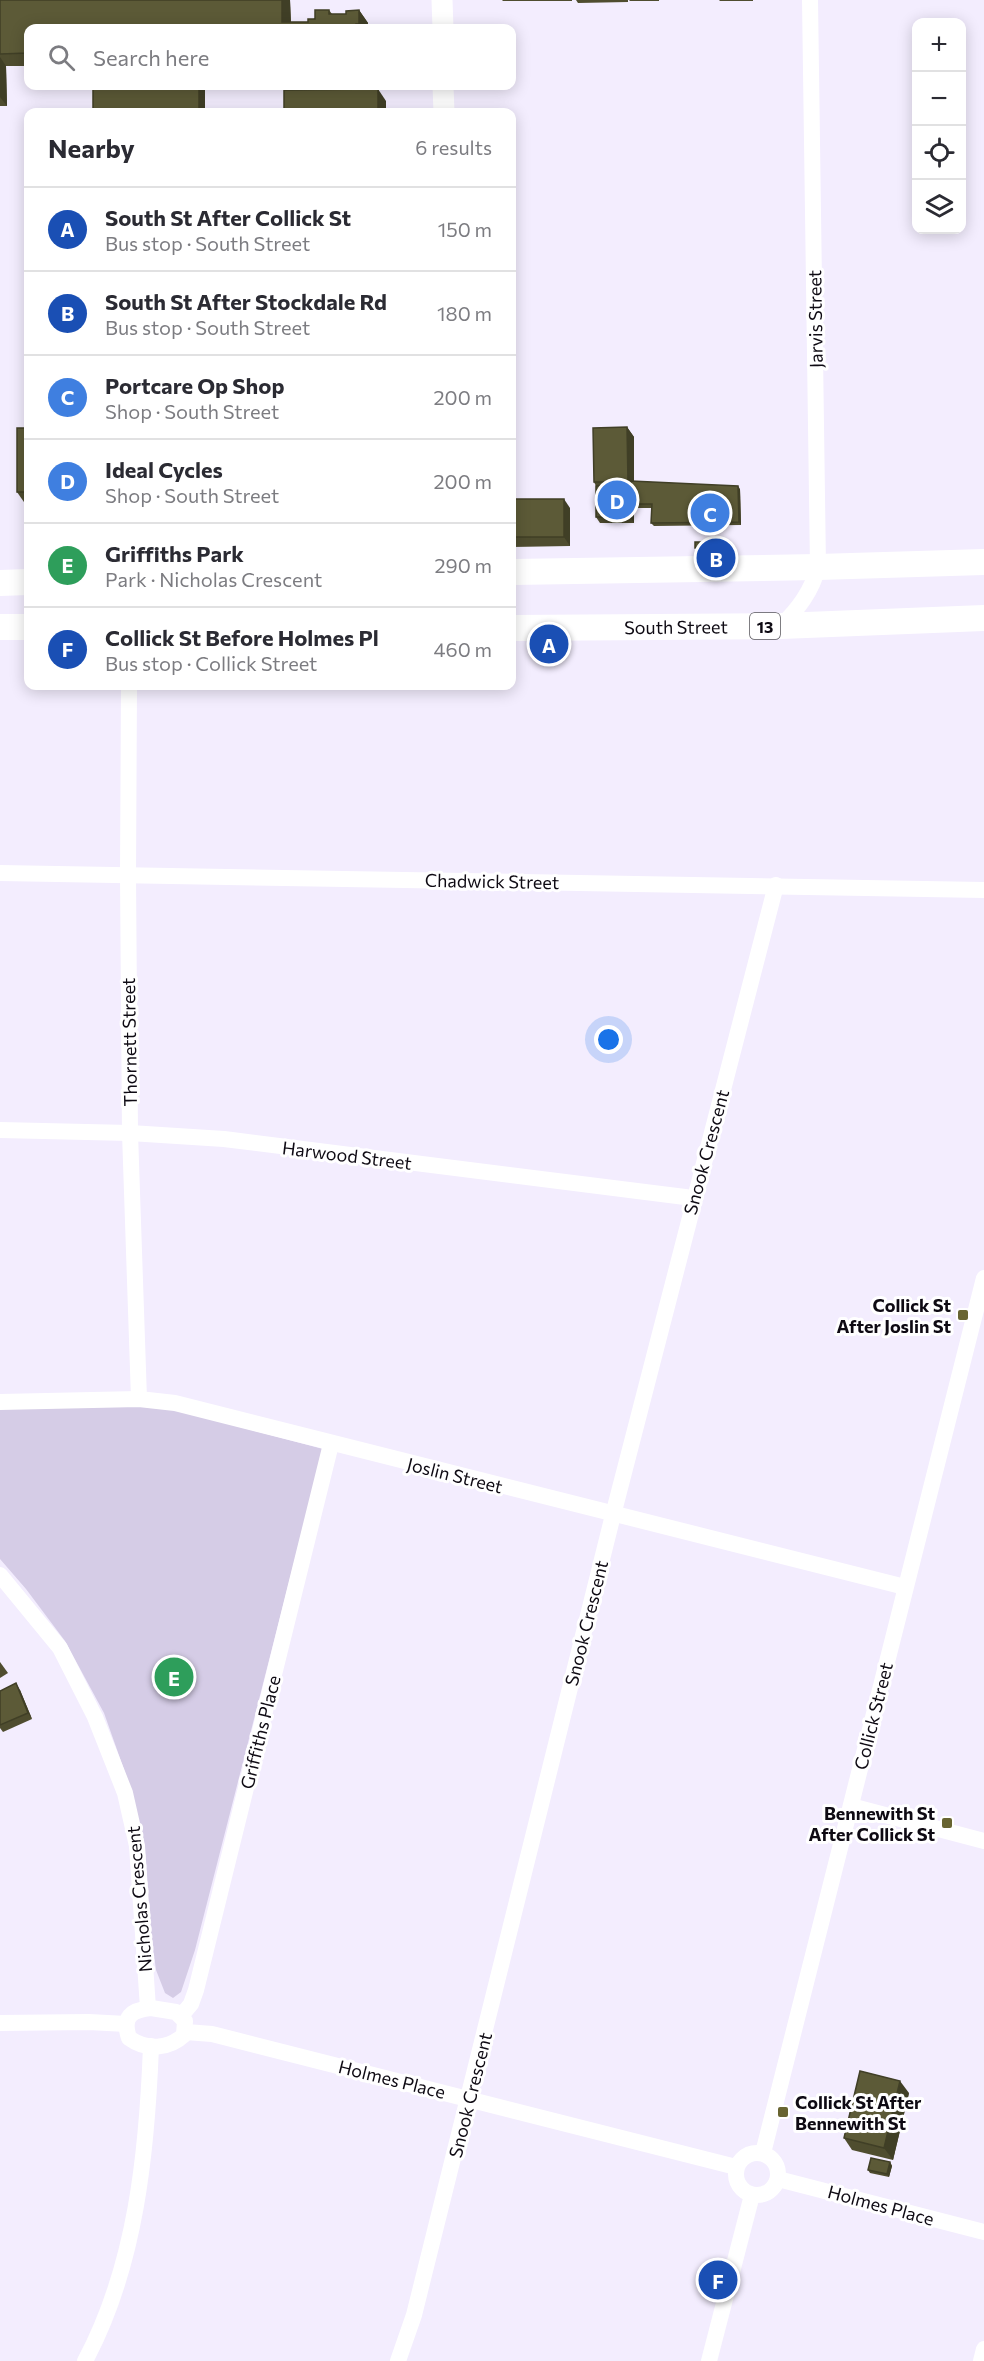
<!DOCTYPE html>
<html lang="en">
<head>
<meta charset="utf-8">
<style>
  :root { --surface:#fff; --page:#f2f2f3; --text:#2b2b33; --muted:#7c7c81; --line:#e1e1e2; --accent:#686431 }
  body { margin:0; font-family:Commissioner,sans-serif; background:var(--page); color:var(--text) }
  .controls { position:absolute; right:18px; top:18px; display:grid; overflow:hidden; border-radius:12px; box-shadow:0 3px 15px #0003 }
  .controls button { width:54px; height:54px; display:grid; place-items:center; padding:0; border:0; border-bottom:2px solid var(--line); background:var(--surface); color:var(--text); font:30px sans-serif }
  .you { position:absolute; left:609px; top:1040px; width:21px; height:21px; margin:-15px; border:4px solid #fff; border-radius:50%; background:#1a73e8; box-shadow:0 0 0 9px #1a73e833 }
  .badge { display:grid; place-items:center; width:39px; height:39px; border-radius:50%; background:var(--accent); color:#fff; font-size:20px; font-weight:700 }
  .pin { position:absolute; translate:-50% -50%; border:3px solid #fff; box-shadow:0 2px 6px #0006 }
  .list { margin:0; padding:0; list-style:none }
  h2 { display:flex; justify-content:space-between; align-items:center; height:78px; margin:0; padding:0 24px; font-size:26px }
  h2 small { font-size:20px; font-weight:400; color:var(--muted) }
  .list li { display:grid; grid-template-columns:39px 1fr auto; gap:18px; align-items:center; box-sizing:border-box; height:84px; padding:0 24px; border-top:2px solid var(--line) }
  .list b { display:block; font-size:22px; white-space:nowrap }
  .list p { margin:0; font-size:20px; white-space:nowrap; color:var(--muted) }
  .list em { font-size:20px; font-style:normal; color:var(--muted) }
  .icon { flex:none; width:33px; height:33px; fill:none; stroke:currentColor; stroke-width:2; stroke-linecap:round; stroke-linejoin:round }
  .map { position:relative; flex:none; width:984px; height:2361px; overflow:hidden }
  .search { position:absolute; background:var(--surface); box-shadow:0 3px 15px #0003; left:24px; top:24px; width:492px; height:66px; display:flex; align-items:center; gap:15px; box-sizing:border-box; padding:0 21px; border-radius:12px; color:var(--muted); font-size:22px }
  .panel { position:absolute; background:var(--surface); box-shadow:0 3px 15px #0003; left:24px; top:108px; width:492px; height:582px; border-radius:12px }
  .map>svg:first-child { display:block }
  .green { fill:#d5cce6 }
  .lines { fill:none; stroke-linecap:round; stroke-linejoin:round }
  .minor { stroke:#fff; stroke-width:16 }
  .tertiary { stroke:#fff; stroke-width:21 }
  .primary { stroke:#fff; stroke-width:26 }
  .wall { fill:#4f4d2f }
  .shaded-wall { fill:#403f26 }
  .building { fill:#5c5a37; stroke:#403f26; stroke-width:1.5 }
  .poi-dot { fill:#686431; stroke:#fff; stroke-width:2 }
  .labels { text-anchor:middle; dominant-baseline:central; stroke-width:6; stroke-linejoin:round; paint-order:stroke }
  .shield { fill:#fff; stroke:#56545a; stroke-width:1.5 }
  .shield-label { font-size:16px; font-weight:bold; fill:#0e0a13 }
  .street-label { font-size:18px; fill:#0e0a13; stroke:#fff }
  .poi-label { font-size:18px; font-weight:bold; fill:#0e0a13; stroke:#fff; text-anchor:end }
</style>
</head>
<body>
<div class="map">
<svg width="984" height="2361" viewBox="0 0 984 2361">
  <rect width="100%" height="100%" fill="#f3edfe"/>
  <polygon class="green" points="136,1406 176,1410 323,1449 195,1950 181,1992 173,1998 165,1993 156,1970 132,1792 104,1713 65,1641 26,1589 0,1559 0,1408"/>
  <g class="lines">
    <g class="minor">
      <path d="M781,626C798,609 812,591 818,567L810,0"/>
      <polyline points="129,686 128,876 130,1133 139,1399"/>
      <polyline points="0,873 984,890"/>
      <polyline points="0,1130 130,1133 224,1139 693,1198"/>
      <polyline points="0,1402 139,1399 175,1403 905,1587"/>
      <polyline points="0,1575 60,1648 95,1717 125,1793 137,1846 148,2008"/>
      <polyline points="851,1806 984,1841"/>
      <path d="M151,2008L176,2012L185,2021L184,2035C169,2049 147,2051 129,2038C122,2017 131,2010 151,2008Z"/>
      <polyline points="181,2016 191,2004 196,1990 331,1444"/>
      <polyline points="0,2023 89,2022 126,2024"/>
      <polyline points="186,2032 212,2034 736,2167"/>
      <circle cx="757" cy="2174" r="21"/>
      <polyline points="763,2153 984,1278"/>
      <polyline points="778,2179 984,2232"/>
      <path d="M85,2361C136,2266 147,2152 151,2046"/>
      <polyline points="398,2361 414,2315 613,1515 776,885"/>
      <polyline points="709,2361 752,2195"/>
      <polyline points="981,2361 984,2349"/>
    </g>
    <g class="tertiary">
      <polyline points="442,0 443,28"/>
      <polyline points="443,86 444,112"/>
    </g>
    <g class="primary">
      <polyline points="512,572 818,567 984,562"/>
      <polyline points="0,583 28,582"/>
      <polyline points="0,627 28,627"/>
      <path id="s1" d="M512,628L781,626L984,618"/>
    </g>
  </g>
  <g class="wall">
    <polygon points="0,0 290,0 291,22 308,22 329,10 332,14 346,14 359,10 368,23 368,28 28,28 28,66 6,66 7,106 0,106"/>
    <polygon points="502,0 572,0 572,1 503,1"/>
    <polygon points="576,0 628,0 628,2 578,3"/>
    <polygon points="629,0 659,0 659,1 630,1"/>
    <polygon points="719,0 753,0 753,1 720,1"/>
    <polygon points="627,427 634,437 634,481 740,489 741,525 654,526 651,523 651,508 634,508 634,523 600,523 596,517 596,486 594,482"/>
    <polygon points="28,428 28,505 26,505 17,492"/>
    <polygon points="512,499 570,508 570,546 512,547"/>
    <polygon points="707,542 710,545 710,551 698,551 695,548"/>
    <polygon points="0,1662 8,1673 0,1678"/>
    <polygon points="20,1690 32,1719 3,1732 0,1728 0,1691"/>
    <polygon points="909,2093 893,2160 852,2150 844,2138"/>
    <polygon points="890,2162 892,2166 889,2177 870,2173 868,2170"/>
  </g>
  <g class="shaded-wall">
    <polygon points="282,0 290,0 291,28 282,22"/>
    <polygon points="359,10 368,23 368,28 362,28 359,24"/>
    <polygon points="0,57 6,66 7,106 0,97"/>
    <polygon points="199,86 204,86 205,87 205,112 199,112"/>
    <polygon points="378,89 386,101 386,112 378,112"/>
    <polygon points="627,427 634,437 634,504 632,504 634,508 634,523 630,517 630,485 628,482"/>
    <polygon points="738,486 740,489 741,525 739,522"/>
    <polygon points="564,499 570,508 570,546 564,537"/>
    <polygon points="16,1683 20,1690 32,1719 28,1713"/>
    <polygon points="900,2081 909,2093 893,2160 884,2148"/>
    <polygon points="890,2162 892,2166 889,2177 887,2174"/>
  </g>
  <g class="building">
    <polygon points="0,0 282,0 282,22 308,22 308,19 315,19 315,10 329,10 329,14 346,14 346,11 359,10 359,24 356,24 356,28 28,28 28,53 0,54"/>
    <rect x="93" y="86" width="106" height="26"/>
    <polygon points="378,89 378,112 284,112 284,90"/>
    <polygon points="627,427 628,482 594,482 593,428"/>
    <rect x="17" y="428" width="11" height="64"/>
    <polygon points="631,481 738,486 739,522 651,523 652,504 632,504"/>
    <polygon points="630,485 630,517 596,517 596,486"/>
    <rect x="512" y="499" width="52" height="38"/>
    <polygon points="695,542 707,542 708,548 695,548"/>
    <polygon points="16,1683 28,1713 0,1725 0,1691"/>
    <polygon points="860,2071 900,2081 884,2148 844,2138"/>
    <polygon points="871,2158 890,2162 887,2174 868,2170"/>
  </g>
  <g class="poi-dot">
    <rect x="957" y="1309" width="12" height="12" rx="3"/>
    <rect x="941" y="1817" width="12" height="12" rx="3"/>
    <rect x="777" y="2106" width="12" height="12" rx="3"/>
  </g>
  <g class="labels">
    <rect class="shield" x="750" y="613" width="30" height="26" rx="4.5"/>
    <g class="shield-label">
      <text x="765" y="626">13</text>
    </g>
    <g class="street-label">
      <text transform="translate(815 319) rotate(-91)">Jarvis Street</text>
      <text stroke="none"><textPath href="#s1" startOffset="164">South Street</textPath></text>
      <text transform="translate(492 881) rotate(1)">Chadwick Street</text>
      <text transform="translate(129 1042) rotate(-91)">Thornett Street</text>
      <text transform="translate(706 1152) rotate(-75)">Snook Crescent</text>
      <text transform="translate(347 1155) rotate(7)">Harwood Street</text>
      <text transform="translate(455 1475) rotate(14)">Joslin Street</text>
      <text transform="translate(586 1623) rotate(-76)">Snook Crescent</text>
      <text transform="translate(873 1716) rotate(-76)">Collick Street</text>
      <text transform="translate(260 1732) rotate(-76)">Griffiths Place</text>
      <text transform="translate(139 1899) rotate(-95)">Nicholas Crescent</text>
      <text transform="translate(392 2079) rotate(14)">Holmes Place</text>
      <text transform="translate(470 2095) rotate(-76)">Snook Crescent</text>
      <text transform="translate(881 2205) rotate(15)">Holmes Place</text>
    </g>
    <g class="poi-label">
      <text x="951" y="1305">Collick St<tspan x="951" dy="21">After Joslin St</tspan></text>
      <text x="935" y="1813">Bennewith St<tspan x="935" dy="21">After Collick St</tspan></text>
      <text x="795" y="2102" text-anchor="start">Collick St After<tspan x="795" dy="21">Bennewith St</tspan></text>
    </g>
  </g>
</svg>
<div class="controls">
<button>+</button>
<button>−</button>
<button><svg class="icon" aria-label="locate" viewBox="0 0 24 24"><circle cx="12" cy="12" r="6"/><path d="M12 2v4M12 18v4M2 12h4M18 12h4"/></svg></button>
<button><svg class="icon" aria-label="layers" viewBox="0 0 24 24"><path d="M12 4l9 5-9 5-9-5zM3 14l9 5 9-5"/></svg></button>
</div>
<div class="you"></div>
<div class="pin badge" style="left:549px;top:644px;background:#1a4fb4">A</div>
<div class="pin badge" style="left:716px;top:558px;background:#1a4fb4">B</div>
<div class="pin badge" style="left:710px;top:513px;background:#3f7fe0">C</div>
<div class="pin badge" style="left:617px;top:500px;background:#3f7fe0">D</div>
<div class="pin badge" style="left:174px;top:1677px;background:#2e9e5b">E</div>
<div class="pin badge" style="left:718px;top:2280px;background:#1a4fb4">F</div>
<div class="search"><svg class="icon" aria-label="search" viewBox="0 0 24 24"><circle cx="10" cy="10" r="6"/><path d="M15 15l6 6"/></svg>Search here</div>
<section class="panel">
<h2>Nearby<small>6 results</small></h2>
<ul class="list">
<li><span class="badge" style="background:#1a4fb4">A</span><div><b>South St After Collick St</b><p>Bus stop · South Street</p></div><em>150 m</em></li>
<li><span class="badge" style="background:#1a4fb4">B</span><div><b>South St After Stockdale Rd</b><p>Bus stop · South Street</p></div><em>180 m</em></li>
<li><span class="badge" style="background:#3f7fe0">C</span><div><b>Portcare Op Shop</b><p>Shop · South Street</p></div><em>200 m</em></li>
<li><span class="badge" style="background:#3f7fe0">D</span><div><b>Ideal Cycles</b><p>Shop · South Street</p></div><em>200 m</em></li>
<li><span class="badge" style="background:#2e9e5b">E</span><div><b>Griffiths Park</b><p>Park · Nicholas Crescent</p></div><em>290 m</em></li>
<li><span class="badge" style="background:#1a4fb4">F</span><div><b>Collick St Before Holmes Pl</b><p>Bus stop · Collick Street</p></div><em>460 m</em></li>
</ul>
</section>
</div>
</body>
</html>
